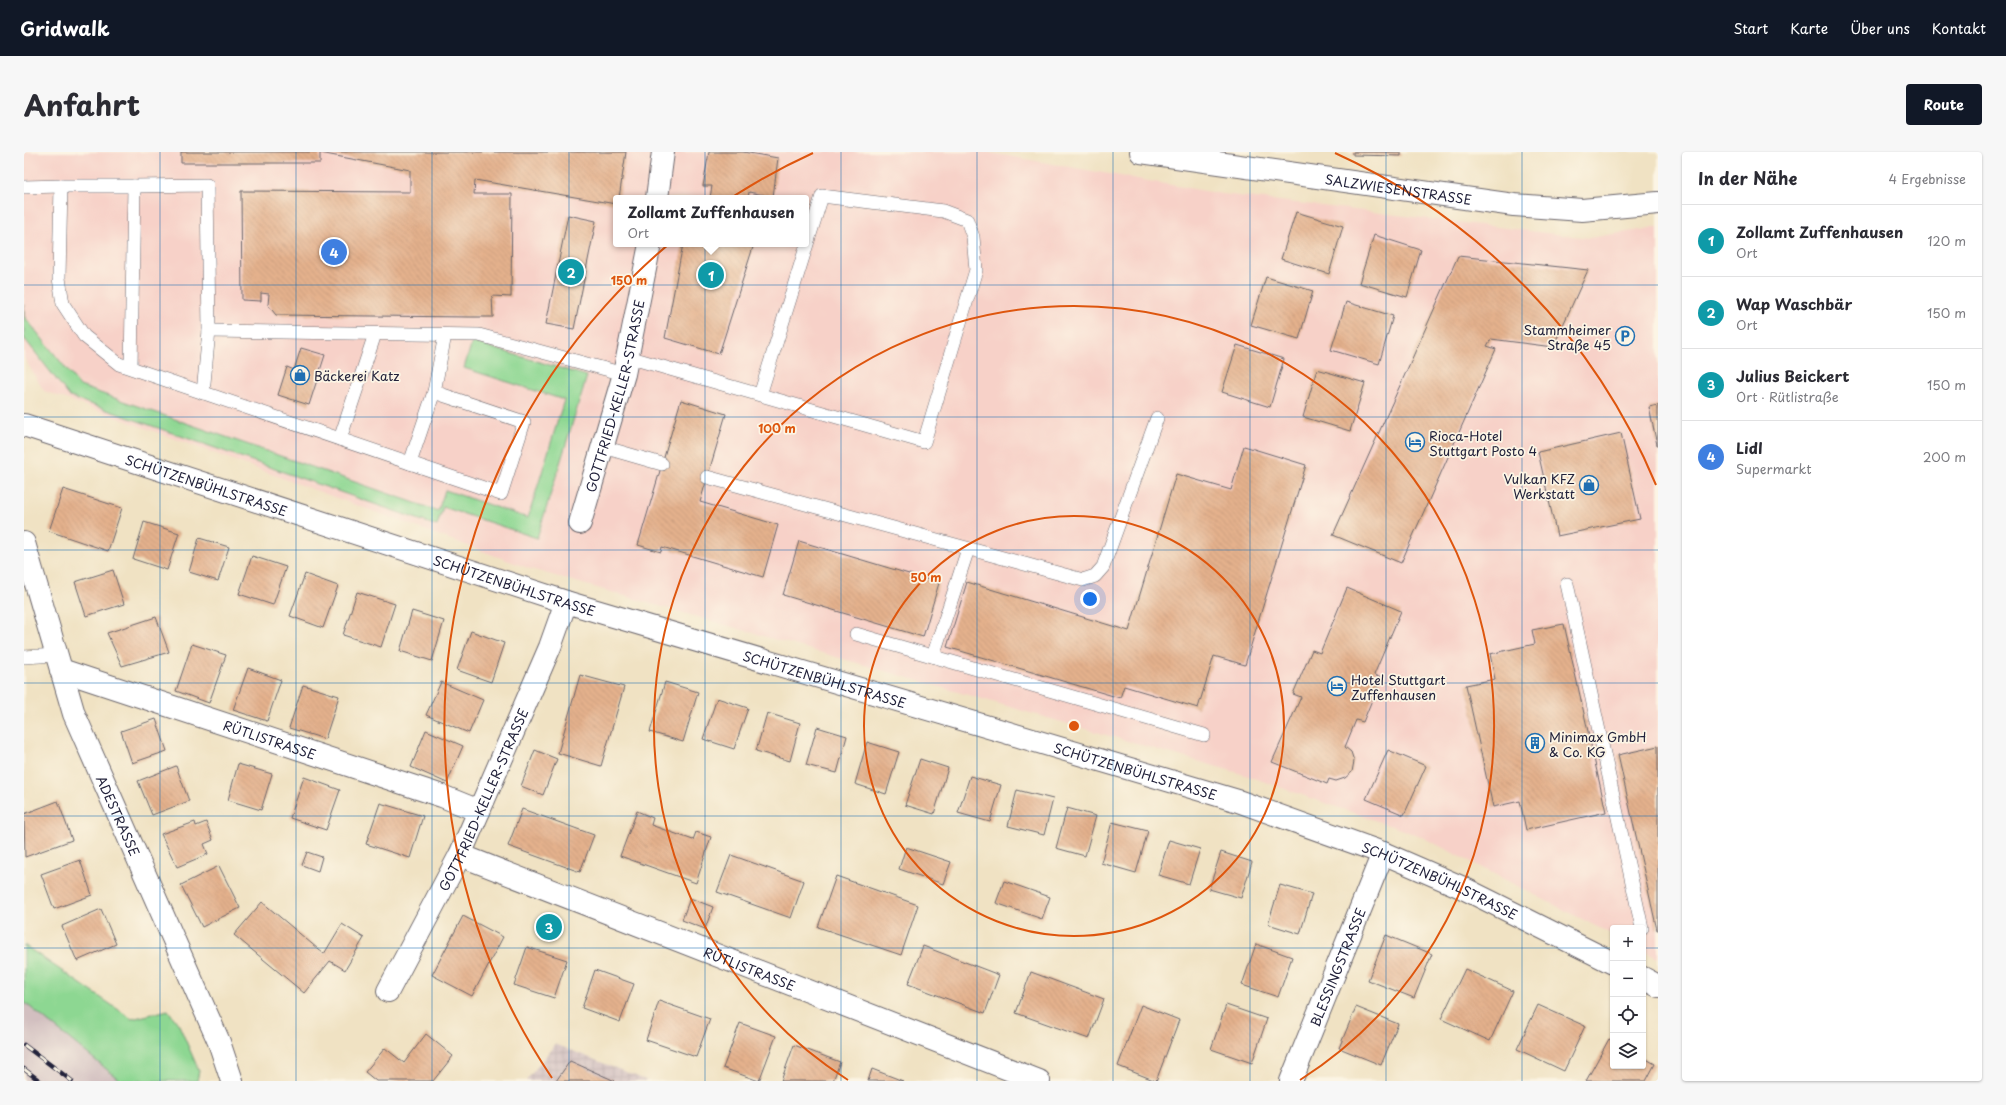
<!DOCTYPE html>
<html lang="de">
<head>
<meta charset="utf-8">
<style>
  :root { --surface:#fff; --page:#f7f7f7; --text:#2b2b33; --muted:#7c7c81; --line:#e1e1e2; --accent:#111827 }
  body { margin:0; font-family:"Playpen Sans",sans-serif; background:var(--page); color:var(--text) }
  .controls { position:absolute; right:12px; bottom:12px; display:grid; overflow:hidden; border-radius:4px; box-shadow:0 1px 3px #0004 }
  .controls button { width:36px; height:36px; display:grid; place-items:center; padding:0; border:0; border-bottom:1px solid var(--line); background:var(--surface); color:var(--text); font:20px sans-serif }
  .you { position:absolute; left:1066px; top:447px; width:14px; height:14px; margin:-10px; border:3px solid #fff; border-radius:50%; background:#1a73e8; box-shadow:0 0 0 6px #1a73e833 }
  .badge { display:grid; place-items:center; width:26px; height:26px; border-radius:50%; background:var(--accent); color:#fff; font-size:13px; font-weight:700 }
  .pin { position:absolute; translate:-50% -50%; border:2px solid #fff; box-shadow:0 1px 4px #0006 }
  .popup { position:absolute; left:589px; top:43px; width:196px; height:52px; box-sizing:border-box; display:grid; place-content:center; border-radius:4px; background:var(--surface); filter:drop-shadow(0 1px 3px #0005); font-size:13px; white-space:nowrap; color:var(--muted) }
  .popup b { font-size:15px; color:var(--text) }
  .popup::after { content:''; position:absolute; left:50%; top:100%; margin-left:-8px; border:8px solid transparent; border-top-color:var(--surface) }
  .list { margin:0; padding:0; list-style:none }
  h2 { display:flex; justify-content:space-between; align-items:center; height:52px; margin:0; padding:0 16px; font-size:17px }
  h2 small { font-size:13px; font-weight:400; color:var(--muted) }
  .list li { display:grid; grid-template-columns:26px 1fr auto; gap:12px; align-items:center; box-sizing:border-box; height:72px; padding:0 16px; border-top:1px solid var(--line) }
  .list b { display:block; font-size:15px; white-space:nowrap }
  .list p { margin:0; font-size:13px; white-space:nowrap; color:var(--muted) }
  .list em { font-size:13px; font-style:normal; color:var(--muted) }
  .icon { flex:none; width:22px; height:22px; fill:none; stroke:currentColor; stroke-width:2; stroke-linecap:round; stroke-linejoin:round }
  .map { position:relative; flex:none; width:1634px; height:929px; overflow:hidden; border-radius:4px }
  header { display:flex; align-items:center; gap:24px; box-sizing:border-box; height:56px; padding:0 20px; background:var(--accent); color:#fff }
  header strong { font-size:19px }
  nav { display:flex; gap:22px; margin-inline-start:auto; font-size:14px }
  .intro { display:flex; align-items:center; justify-content:space-between; box-sizing:border-box; height:96px; padding:0 24px }
  h1 { margin:0; font-size:28px }
  .button { padding:10px 18px; border-radius:4px; background:var(--accent); color:#fff; font-size:14px; font-weight:700 }
  main { display:flex; gap:24px; padding:0 24px }
  aside { flex:1; background:var(--surface); border-radius:4px; box-shadow:0 1px 3px #0004 }
  .map>svg:first-child { display:block }
  .built { fill:#f7d1c8; fill-rule:evenodd }
  .industrial { fill:url(#industrial-grid) }
  .railway { fill:#d2bfc0 }
  .grass { fill:#8dd792; stroke:#587c66 }
  .building { fill:url(#building-back-hatch) }
  .lines { fill:none; stroke-linecap:round; stroke-linejoin:round }
  .service-casing { stroke:#6a656b; stroke-width:14 }
  .minor-casing { stroke:#6a656b; stroke-width:24 }
  .tertiary-casing { stroke:#6a656b; stroke-width:24 }
  .service { stroke:#fff; stroke-width:13 }
  .minor { stroke:#fff; stroke-width:22 }
  .tertiary { stroke:#fff; stroke-width:22 }
  .rail-casing { stroke:#22223b; stroke-width:4.5 }
  .rail { stroke:#fcf5e5; stroke-width:3; stroke-dasharray:9; stroke-linecap:butt }
  .grid { fill:none; stroke:#1f6fb2; stroke-width:1; stroke-opacity:0.55 }
  .ring { fill:none; stroke:#de560e; stroke-width:2 }
  .labels { text-anchor:middle; dominant-baseline:central; stroke-width:3.5; stroke-linejoin:round; paint-order:stroke }
  .street-label { font-size:13px; fill:#22223b; stroke:#fcf5e5 }
  .poi-label { font-size:13px; fill:#22223b; stroke:#fcf5e5; text-anchor:start }
  .centre { fill:#de560e; stroke:#fcf5e5; stroke-width:2 }
  .ring-label { font-size:12px; text-anchor:middle; font-weight:bold; fill:#de560e; stroke:#fcf5e5; stroke-width:3.5; stroke-linejoin:round; paint-order:stroke }
</style>
</head>
<body>
<header>
<strong>Gridwalk</strong>
<nav><a>Start</a><a>Karte</a><a>Über uns</a><a>Kontakt</a></nav>
</header>
<div class="intro"><h1>Anfahrt</h1><a class="button">Route</a></div>
<main>
<div class="map">
<svg width="1634" height="929" viewBox="0 0 1634 929">
  <defs>
    <pattern id="industrial-grid" width="8" height="8" patternUnits="userSpaceOnUse"><rect width="8" height="8" fill="#d2bfc0"/><path d="M0 4h8M4 0v8" fill="none" stroke="#b4a4a6"/></pattern>
    <pattern id="building-back-hatch" width="6" height="6" patternUnits="userSpaceOnUse"><rect width="6" height="6" fill="#e4b18c"/><path d="M-1 5l2 2M0 0l6 6M5-1l2 2" fill="none" stroke="#c3987a"/></pattern>
  </defs>
  <rect width="100%" height="100%" fill="#fcf5e5"/>
  <filter id="ink" filterUnits="userSpaceOnUse"><feTurbulence type="fractalNoise" baseFrequency=".025" numOctaves="2"/><feDisplacementMap in="SourceGraphic" scale="8" xChannelSelector="R" yChannelSelector="G"/><feConvolveMatrix kernelMatrix="1 2 1 2 8 2 1 2 1" color-interpolation-filters="sRGB"/></filter>
  <filter id="wash" filterUnits="userSpaceOnUse"><feTurbulence type="fractalNoise" baseFrequency=".012" numOctaves="4" result="noise"/><feDisplacementMap in="SourceGraphic" scale="16" xChannelSelector="R" yChannelSelector="G"/><feGaussianBlur stdDeviation="0.9" result="paint"/><feColorMatrix in="noise" values="0 0 0 0 0 0 0 0 0 0 0 0 0 0 0 0 0 1.4 0 .05"/><feComposite in="paint" operator="in"/></filter>
  <g filter="url(#wash)">
    <rect width="100%" height="100%" fill="#f0e2c3"/>
    <path class="built" d="M0,0H962L1198,42L1565,86L1634,75V806L1619,799V776H1589V783L1396,684L1218,622L507,417L20,239L0,206ZM592,46H782V92H592Z"/>
    <polygon class="industrial" points="531,892 624,929 502,929"/>
    <polygon class="railway" points="0,850 97,929 0,929"/>
    <g class="grass">
      <polygon points="0,153 0,164 56,234 414,359 421,338 504,366 540,248 440,216 448,190 563,224 513,386 419,355 413,374 46,245 0,186"/>
      <polygon points="0,793 108,867 144,858 155,873 175,919 173,929 97,929 0,850"/>
    </g>
    <g id="blocks">
      <g class="building">
        <polygon points="157,0 602,0 595,46 592,46 592,52 451,28 450,42 488,42 487,145 468,144 469,165 447,165 252,163 244,153 245,142 237,141 237,149 218,148 217,39 386,40 386,18 296,1 296,11 157,11"/>
        <polygon points="685,0 719,0 754,6 749,45 725,40 724,46 686,46 688,34 679,34"/>
        <polygon points="1329,0 1377,0 1377,4 1329,3"/>
        <polygon points="1272,60 1319,74 1305,122 1257,107"/>
        <polygon points="544,63 572,69 550,177 522,172"/>
        <polygon points="1350,83 1397,98 1383,145 1335,131"/>
        <polygon points="659,92 730,92 695,202 641,186"/>
        <polygon points="1434,104 1564,118 1529,195 1467,187 1463,194 1472,197 1377,411 1309,383"/>
        <polygon points="1242,125 1289,139 1275,187 1227,173"/>
        <polygon points="1322,150 1369,164 1355,212 1307,198"/>
        <polygon points="1213,193 1260,207 1246,255 1198,240"/>
        <polygon points="277,196 301,203 285,253 254,243 263,215 270,218"/>
        <polygon points="1293,217 1341,231 1326,279 1279,265"/>
        <polygon points="657,248 702,262 676,350 754,373 739,425 638,395 637,400 614,393"/>
        <polygon points="1634,253 1634,293 1633,293 1625,255"/>
        <polygon points="1597,281 1616,367 1533,384 1514,300"/>
        <polygon points="1220,294 1282,313 1221,513 1190,504 1174,556 1100,534 1096,546 923,495 943,430 1105,479 1152,322 1207,338"/>
        <polygon points="39,337 98,356 84,399 25,379"/>
        <polygon points="120,370 155,381 143,418 109,407"/>
        <polygon points="175,386 205,395 194,429 165,420"/>
        <polygon points="775,389 915,431 899,485 759,443"/>
        <polygon points="228,404 262,415 249,453 215,442"/>
        <polygon points="89,418 100,452 62,464 51,430"/>
        <polygon points="281,422 314,434 299,476 266,464"/>
        <polygon points="1323,436 1377,459 1350,523 1357,526 1339,570 1332,568 1321,595 1327,600 1330,609 1328,620 1321,626 1312,629 1305,627 1303,632 1248,610 1277,545 1269,542 1288,498 1296,501"/>
        <polygon points="333,440 371,452 357,495 319,483"/>
        <polygon points="388,459 420,469 408,509 376,499"/>
        <polygon points="132,465 145,500 98,514 83,481"/>
        <polygon points="1540,472 1582,660 1502,678 1496,649 1469,655 1442,533 1471,527 1466,502 1511,492 1508,478"/>
        <polygon points="447,479 480,491 467,530 433,518"/>
        <polygon points="168,492 202,503 185,551 152,539"/>
        <polygon points="224,516 257,528 243,569 209,558"/>
        <polygon points="556,523 600,535 577,614 534,601"/>
        <polygon points="417,530 459,548 445,581 402,563"/>
        <polygon points="641,530 674,540 659,590 626,580"/>
        <polygon points="279,533 315,544 301,587 265,576"/>
        <polygon points="693,546 724,556 710,597 679,587"/>
        <polygon points="743,561 776,571 766,609 732,599"/>
        <polygon points="132,567 143,599 108,611 97,579"/>
        <polygon points="793,575 823,584 813,621 782,613"/>
        <polygon points="402,578 439,594 423,631 387,615"/>
        <polygon points="843,590 875,600 862,642 831,632"/>
        <polygon points="1634,594 1634,778 1633,778 1594,603"/>
        <polygon points="511,598 533,607 519,643 497,634"/>
        <polygon points="1364,598 1402,614 1380,663 1342,647"/>
        <polygon points="896,607 924,616 910,662 881,653"/>
        <polygon points="214,612 248,622 237,658 204,648"/>
        <polygon points="152,614 165,649 128,663 114,629"/>
        <polygon points="946,624 977,633 966,670 934,661"/>
        <polygon points="280,625 316,638 302,678 266,666"/>
        <polygon points="993,638 1029,647 1020,683 984,674"/>
        <polygon points="34,649 48,688 1,705 0,662"/>
        <polygon points="356,651 399,664 386,706 342,692"/>
        <polygon points="1043,656 1072,664 1061,704 1032,696"/>
        <polygon points="498,657 570,683 556,720 484,694"/>
        <polygon points="613,659 629,666 627,673 669,688 672,680 687,685 672,731 596,704"/>
        <polygon points="171,670 172,674 182,670 189,688 180,692 184,702 153,715 137,682"/>
        <polygon points="1088,670 1124,679 1112,721 1077,711"/>
        <polygon points="1145,688 1176,697 1165,732 1134,723"/>
        <polygon points="882,695 927,710 919,732 875,717"/>
        <polygon points="283,700 298,705 294,719 278,713"/>
        <polygon points="1197,700 1228,710 1217,746 1185,737"/>
        <polygon points="707,703 780,729 767,766 693,740"/>
        <polygon points="56,708 68,743 30,757 17,722"/>
        <polygon points="195,714 216,756 178,775 157,733"/>
        <polygon points="812,724 894,753 877,803 794,775"/>
        <polygon points="980,729 1026,745 1018,767 972,751"/>
        <polygon points="1256,733 1288,742 1276,782 1244,772"/>
        <polygon points="666,746 689,755 681,777 658,768"/>
        <polygon points="238,750 300,802 318,772 340,786 321,818 306,809 280,841 210,783"/>
        <polygon points="77,757 92,792 53,809 38,774"/>
        <polygon points="439,764 479,785 448,844 408,823"/>
        <polygon points="1362,783 1408,802 1390,846 1344,828"/>
        <polygon points="1232,792 1268,805 1254,845 1218,833"/>
        <polygon points="899,794 975,823 961,861 884,832"/>
        <polygon points="503,795 543,808 530,846 490,833"/>
        <polygon points="1441,817 1489,839 1466,889 1417,867"/>
        <polygon points="571,818 610,832 596,870 558,856"/>
        <polygon points="1007,820 1080,847 1065,887 992,861"/>
        <polygon points="635,849 686,867 672,905 622,888"/>
        <polygon points="1117,853 1155,868 1132,929 1094,914"/>
        <polygon points="1202,853 1243,867 1228,911 1187,897"/>
        <polygon points="1514,853 1561,874 1540,919 1493,897"/>
        <polygon points="1332,855 1374,872 1357,913 1315,896"/>
        <polygon points="716,871 752,884 735,929 699,916"/>
        <polygon points="402,882 429,904 409,929 352,929 341,920 361,896 380,911"/>
        <polygon points="1585,887 1589,889 1589,914 1619,914 1619,905 1631,912 1622,929 1562,929"/>
        <polygon points="770,893 816,910 809,929 757,929"/>
        <polygon points="546,909 591,929 532,929"/>
        <polygon points="848,917 879,929 844,929"/>
      </g>
    </g>
  </g>
  <g filter="url(#ink)">
    <use href="#blocks" fill-opacity="0" stroke="#6a656b" stroke-width="1"/>
    <g class="lines">
      <g class="service-casing">
        <g id="service">
          <polyline points="110,34 183,33 185,179 179,241"/>
          <polyline points="0,35 37,34"/>
          <polyline points="185,179 455,183 600,222"/>
          <polyline points="604,205 900,290 952,118 949,85 943,68 919,59 798,44 736,243"/>
          <polyline points="107,216 110,34 37,34 35,126 39,152 60,184 95,212 477,342 500,270 410,240"/>
          <polyline points="316,287 351,182"/>
          <polyline points="579,295 638,312"/>
          <polyline points="386,311 410,240 421,183"/>
          <polyline points="683,325 1059,428 1071,424 1079,415 1133,266"/>
          <polyline points="1543,432 1618,776"/>
          <polyline points="832,482 1180,583"/>
          <polyline points="909,504 944,397"/>
          <polyline points="0,505 32,503"/>
        </g>
      </g>
      <g class="minor-casing">
        <g id="minor">
          <path id="s1" d="M1117,0L1490,53L1558,58L1634,51"/>
          <polyline points="633,46 639,0"/>
          <path id="s2" d="M0,273L542,450L1214,649L1359,701L1437,735L1589,811"/>
          <path id="s3" d="M556,371L600,222L626,92"/>
          <path id="s4" d="M37,518L418,644L455,659"/>
          <path id="s5" d="M436,703L1015,929"/>
          <polyline points="1619,826 1634,834"/>
          <path id="s6" d="M364,839L436,703L526,495L542,450"/>
          <path id="s7" d="M1267,929L1359,701"/>
        </g>
      </g>
      <g class="tertiary-casing">
        <g id="tertiary">
          <path id="s8" d="M0,391L50,562L195,890L208,929"/>
        </g>
      </g>
      <use href="#service" class="service"/>
      <use href="#minor" class="minor"/>
      <use href="#tertiary" class="tertiary"/>
      <g class="rail-casing">
        <g id="rail">
          <polyline points="0,893 48,929"/>
          <polyline points="0,917 16,929"/>
        </g>
      </g>
      <use href="#rail" class="rail"/>
    </g>
  </g>
  <path class="grid" d="M136,0V929M272,0V929M408,0V929M545,0V929M681,0V929M817,0V929M953,0V929M1089,0V929M1226,0V929M1362,0V929M1498,0V929M0,133H1634M0,265H1634M0,398H1634M0,531H1634M0,664H1634M0,796H1589M1619,796H1634"/>
  <g class="ring">
    <circle cx="1050" cy="574" r="210"/>
    <path d="M824 928A420 420 0 1 1 1276 928"/>
    <path d="M528 926A630 630 0 0 1 789 1M1311 1A630 630 0 0 1 1632 333"/>
  </g>
  <defs>
    <g id="parking-ring" transform="scale(1)"><circle r="9.5" fill="#fcf5e5" stroke="#1f6fb2" stroke-width="1.5"/><path d="M-3.5-5.5H1a3.5 3.5 0 0 1 0 7H-1V5.5H-3.5ZM-1-3.4V-.6H.8a1.4 1.4 0 0 0 0-2.8Z" fill="#1f6fb2"/></g>
    <g id="shop-ring" transform="scale(1)"><circle r="9.5" fill="#fcf5e5" stroke="#1f6fb2" stroke-width="1.5"/><path d="M-5-2.5h2.3a2.7 3.5 0 0 1 5.4 0H5L5.5 6h-11ZM-1.5-2.5h3a1.5 2.3 0 0 0-3 0Z" fill="#1f6fb2"/></g>
    <g id="hotel-ring" transform="scale(1)"><circle r="9.5" fill="#fcf5e5" stroke="#1f6fb2" stroke-width="1.5"/><path d="M-6-4.5h1.5V1H6V5H4.5V3h-9V5H-6ZM-4 0a1.8 1.8 0 1 1 3.6 0ZM.5 0V-2.5h3Q6-2.5 6 0Z" fill="#1f6fb2"/></g>
    <g id="building-ring" transform="scale(1)"><circle r="9.5" fill="#fcf5e5" stroke="#1f6fb2" stroke-width="1.5"/><path d="M-4-6H4V6H1V3H-1V6H-4ZM-2.5-4.3h1.7v1.8h-1.7ZM.8-4.3h1.7v1.8H.8ZM-2.5-1h1.7V.8h-1.7ZM.8-1h1.7V.8H.8Z" fill="#1f6fb2"/></g>
  </defs>
  <g fill-rule="evenodd">
    <use href="#parking-ring" x="1601" y="184"/>
    <use href="#shop-ring" x="276" y="223"/>
    <use href="#hotel-ring" x="1391" y="290"/>
    <use href="#shop-ring" x="1565" y="333"/>
    <use href="#hotel-ring" x="1313" y="534"/>
    <use href="#building-ring" x="1511" y="591"/>
  </g>
  <g class="labels">
    <g class="street-label">
      <text stroke="none"><textPath href="#s1" startOffset="260">SALZWIESENSTRASSE</textPath></text>
      <text stroke="none"><textPath href="#s3" startOffset="132">GOTTFRIED-KELLER-STRASSE</textPath></text>
      <text stroke="none"><textPath href="#s2" startOffset="192">SCHÜTZENBÜHLSTRASSE</textPath></text>
      <text stroke="none"><textPath href="#s2" startOffset="516">SCHÜTZENBÜHLSTRASSE</textPath></text>
      <text stroke="none"><textPath href="#s2" startOffset="840">SCHÜTZENBÜHLSTRASSE</textPath></text>
      <text stroke="none"><textPath href="#s4" startOffset="220">RÜTLISTRASSE</textPath></text>
      <text stroke="none"><textPath href="#s2" startOffset="1164">SCHÜTZENBÜHLSTRASSE</textPath></text>
      <text stroke="none"><textPath href="#s6" startOffset="214">GOTTFRIED-KELLER-STRASSE</textPath></text>
      <text stroke="none"><textPath href="#s8" startOffset="289">ADESTRASSE</textPath></text>
      <text stroke="none"><textPath href="#s2" startOffset="1488">SCHÜTZENBÜHLSTRASSE</textPath></text>
      <text stroke="none"><textPath href="#s7" startOffset="123">BLESSINGSTRASSE</textPath></text>
      <text stroke="none"><textPath href="#s5" startOffset="311">RÜTLISTRASSE</textPath></text>
    </g>
    <g class="poi-label">
      <text x="1587" y="177" text-anchor="end">Stammheimer<tspan x="1587" dy="15">Straße 45</tspan></text>
      <text x="290" y="223">Bäckerei Katz</text>
      <text x="1405" y="283">Rioca-Hotel<tspan x="1405" dy="15">Stuttgart Posto 4</tspan></text>
      <text x="1551" y="326" text-anchor="end">Vulkan KFZ<tspan x="1551" dy="15">Werkstatt</tspan></text>
      <text x="1327" y="527">Hotel Stuttgart<tspan x="1327" dy="15">Zuffenhausen</tspan></text>
      <text x="1525" y="584">Minimax GmbH<tspan x="1525" dy="15">&amp; Co. KG</tspan></text>
    </g>
  </g>
  <circle cx="1050" cy="574" r="6" class="centre"/>
  <g class="ring-label">
    <text x="605" y="133">150 m</text>
    <text x="753" y="281">100 m</text>
    <text x="902" y="430">50 m</text>
  </g>
</svg>
<div class="controls">
<button>+</button>
<button>−</button>
<button><svg class="icon" aria-label="locate" viewBox="0 0 24 24"><circle cx="12" cy="12" r="6"/><path d="M12 2v4M12 18v4M2 12h4M18 12h4"/></svg></button>
<button><svg class="icon" aria-label="layers" viewBox="0 0 24 24"><path d="M12 4l9 5-9 5-9-5zM3 14l9 5 9-5"/></svg></button>
</div>
<div class="you"></div>
<div class="pin badge" style="left:687px;top:123px;background:#0f9aa8">1</div>
<div class="popup"><b>Zollamt Zuffenhausen</b>Ort</div>
<div class="pin badge" style="left:547px;top:120px;background:#0f9aa8">2</div>
<div class="pin badge" style="left:525px;top:775px;background:#0f9aa8">3</div>
<div class="pin badge" style="left:310px;top:100px;background:#3f7fe0">4</div>
</div>
<aside>
<h2>In der Nähe<small>4 Ergebnisse</small></h2>
<ul class="list">
<li><span class="badge" style="background:#0f9aa8">1</span><div><b>Zollamt Zuffenhausen</b><p>Ort</p></div><em>120 m</em></li>
<li><span class="badge" style="background:#0f9aa8">2</span><div><b>Wap Waschbär</b><p>Ort</p></div><em>150 m</em></li>
<li><span class="badge" style="background:#0f9aa8">3</span><div><b>Julius Beickert</b><p>Ort · Rütlistraße</p></div><em>150 m</em></li>
<li><span class="badge" style="background:#3f7fe0">4</span><div><b>Lidl</b><p>Supermarkt</p></div><em>200 m</em></li>
</ul>
</aside>
</main>
</body>
</html>
